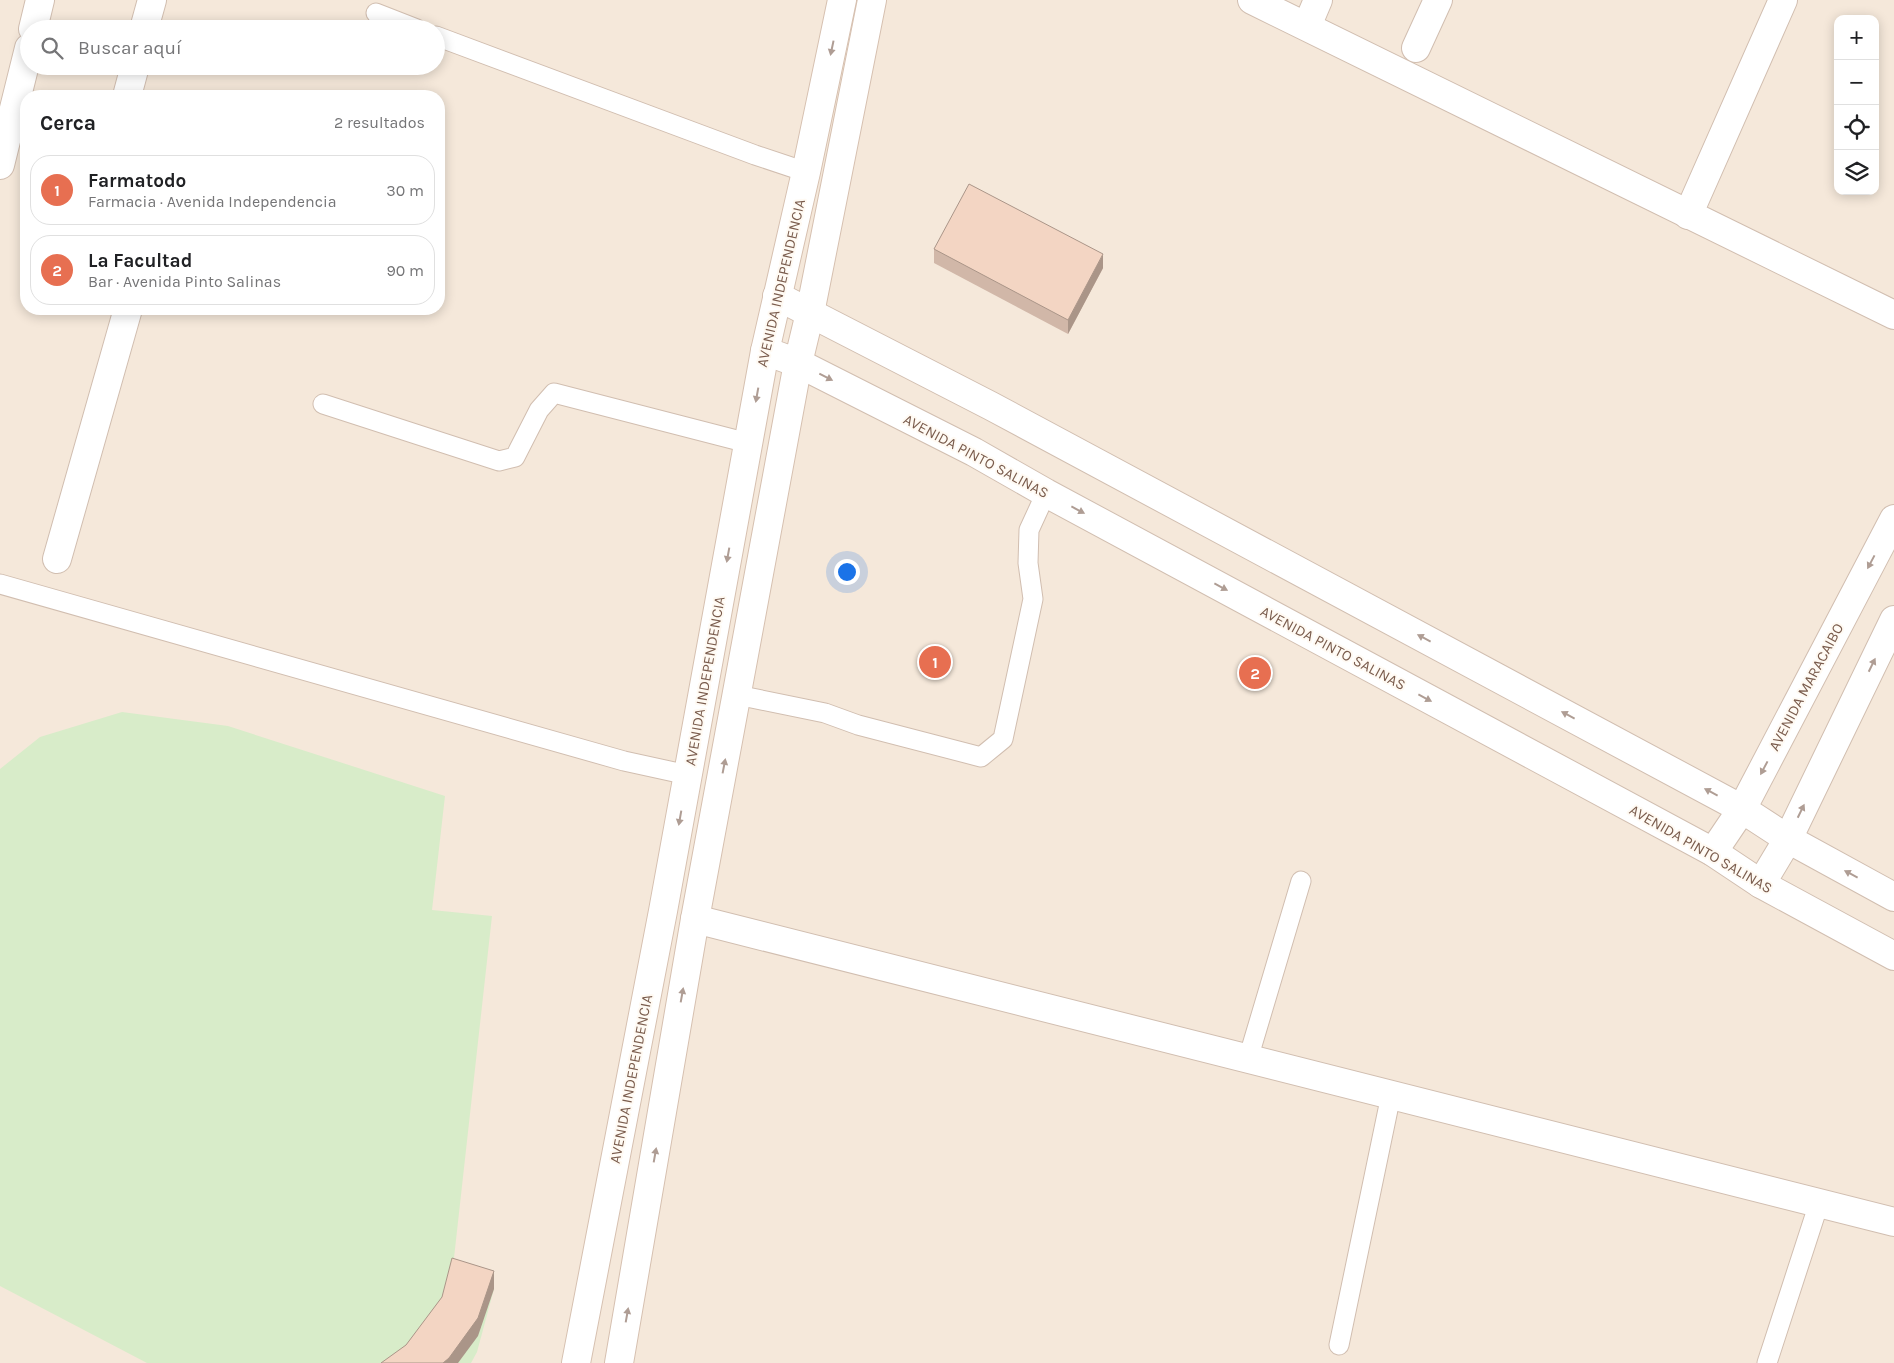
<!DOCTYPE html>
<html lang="es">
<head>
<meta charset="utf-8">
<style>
  :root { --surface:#fff; --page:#f6f6f6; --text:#202124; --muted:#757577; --line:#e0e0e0; --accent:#e76f51 }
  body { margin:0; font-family:Karla,sans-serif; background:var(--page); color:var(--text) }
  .controls { position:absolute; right:15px; top:15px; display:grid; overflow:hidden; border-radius:10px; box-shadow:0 2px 12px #0003 }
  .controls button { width:45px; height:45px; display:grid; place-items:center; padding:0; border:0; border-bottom:1px solid var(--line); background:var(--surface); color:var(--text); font:25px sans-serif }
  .you { position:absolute; left:846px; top:571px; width:18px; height:18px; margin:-12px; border:4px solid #fff; border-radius:50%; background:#1a73e8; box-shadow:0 0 0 8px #1a73e833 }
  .badge { display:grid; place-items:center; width:32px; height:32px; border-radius:50%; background:var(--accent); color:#fff; font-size:16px; font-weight:700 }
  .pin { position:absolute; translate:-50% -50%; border:2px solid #fff; box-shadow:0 1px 5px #0006 }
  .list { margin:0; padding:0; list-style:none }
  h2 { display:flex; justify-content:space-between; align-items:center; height:65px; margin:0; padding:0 20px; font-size:21px }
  h2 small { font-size:16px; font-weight:400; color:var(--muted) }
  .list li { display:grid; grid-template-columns:32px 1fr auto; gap:15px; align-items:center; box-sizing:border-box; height:70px; margin:0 10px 10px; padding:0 10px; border:1px solid var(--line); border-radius:20px }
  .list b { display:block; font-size:19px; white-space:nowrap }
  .list p { margin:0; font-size:16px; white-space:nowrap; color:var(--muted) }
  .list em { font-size:16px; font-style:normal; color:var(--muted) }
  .icon { flex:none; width:28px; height:28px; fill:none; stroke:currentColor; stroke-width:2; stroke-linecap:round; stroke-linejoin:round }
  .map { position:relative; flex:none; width:1894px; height:1363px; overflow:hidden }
  .search { position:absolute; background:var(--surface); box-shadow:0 2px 12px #0003; left:20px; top:20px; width:425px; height:55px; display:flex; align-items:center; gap:12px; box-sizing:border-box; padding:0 18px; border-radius:28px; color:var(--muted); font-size:19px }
  .panel { position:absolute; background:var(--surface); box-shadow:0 2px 12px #0003; left:20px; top:90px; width:425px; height:225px; border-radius:20px }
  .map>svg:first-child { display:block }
  .residential { fill:#f5e8da; fill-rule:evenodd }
  .pitch { fill:#d8ecc9 }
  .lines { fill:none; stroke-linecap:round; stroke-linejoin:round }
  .lane-casing { stroke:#d1beb0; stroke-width:21 }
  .street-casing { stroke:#d1beb0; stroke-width:30 }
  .secondary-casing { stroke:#d6c0b0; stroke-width:30 }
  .lane { stroke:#fff; stroke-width:19 }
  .street { stroke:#fff; stroke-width:28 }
  .secondary { stroke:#fff; stroke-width:28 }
  .wall { fill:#d1b7a8 }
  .shaded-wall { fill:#aa9588 }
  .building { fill:#f3d5c3; stroke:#aa9588 }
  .oneway { fill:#af9d94 }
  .labels { text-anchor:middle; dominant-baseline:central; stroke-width:4; stroke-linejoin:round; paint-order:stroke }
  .street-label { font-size:15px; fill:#7a5c4d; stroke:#fffaf3 }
</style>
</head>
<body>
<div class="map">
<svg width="1894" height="1363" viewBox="0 0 1894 1363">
  <rect width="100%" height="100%" fill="#fdf6ec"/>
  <path class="residential" d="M0,0H1894V1363H0ZM1838,19H1875V191H1838ZM29,29H436V66H29ZM26,96H439V309H26Z"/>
  <polygon class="pitch" points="122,712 228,726 445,796 432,910 492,916 452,1276 494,1289 477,1352 471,1363 147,1363 0,1286 0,769 40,737"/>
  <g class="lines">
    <g class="lane-casing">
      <g id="lane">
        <polyline points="376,13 417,29"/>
        <polyline points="436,36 755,155 806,172"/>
        <polyline points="323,404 499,461 515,457 539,410 554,393 748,443"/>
        <polyline points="0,584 624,761 688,775"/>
        <polyline points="737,695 825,713 858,725 981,757 1003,739 1033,599 1028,563 1029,530 1046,493"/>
        <polyline points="1248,1059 1301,881"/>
        <polyline points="1339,1345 1391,1095"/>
        <polyline points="1767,1363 1819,1203"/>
      </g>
    </g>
    <g class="street-casing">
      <g id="street">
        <polyline points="1252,0 1894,315"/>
        <polyline points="1307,26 1318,0"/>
        <polyline points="33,29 40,0"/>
        <polyline points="144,29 152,0"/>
        <polyline points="1416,48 1438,0"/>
        <polyline points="127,96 135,66"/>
        <polyline points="0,165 29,48"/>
        <polyline points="1688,215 1783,0"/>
        <polyline points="777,296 991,406 1742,809 1788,839 1894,897"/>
        <polyline points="765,351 798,363 974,452 1046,493 1713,852 1761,884 1894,956"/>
        <polyline points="57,559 128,309"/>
        <polyline points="1713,852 1742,809 1894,519"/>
        <polyline points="1761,884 1788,839 1894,620"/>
        <polyline points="695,919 1894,1222"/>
      </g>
    </g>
    <g class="secondary-casing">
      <g id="secondary">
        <polyline points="576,1363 663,911 765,351 806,172 842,0"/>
        <polyline points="619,1363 695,919 798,363 810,313 872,0"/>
      </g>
    </g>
    <use href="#lane" class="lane"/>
    <use href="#street" class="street"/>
    <use href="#secondary" class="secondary"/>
  </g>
  <polygon class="wall" points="934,249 1103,268 1068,334 934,263"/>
  <g class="shaded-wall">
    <polygon points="1103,254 1103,268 1068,334 1068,320"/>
    <polygon points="494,1271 494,1289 478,1336 458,1363 443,1363"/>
  </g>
  <g class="building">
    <polygon points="969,184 1103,254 1068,320 934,249"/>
    <polygon points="452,1258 494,1271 478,1318 449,1358 443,1363 381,1363 406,1345 442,1297"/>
  </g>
  <defs><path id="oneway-solid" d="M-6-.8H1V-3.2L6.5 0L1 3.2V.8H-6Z" transform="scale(1.25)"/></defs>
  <g class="oneway">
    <use href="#oneway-solid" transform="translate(832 48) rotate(102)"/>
    <use href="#oneway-solid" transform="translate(826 377) rotate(27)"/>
    <use href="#oneway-solid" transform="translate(757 395) rotate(100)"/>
    <use href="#oneway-solid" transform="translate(1078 510) rotate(28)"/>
    <use href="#oneway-solid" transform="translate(728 555) rotate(100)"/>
    <use href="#oneway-solid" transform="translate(1871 562) rotate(118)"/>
    <use href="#oneway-solid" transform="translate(1221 587) rotate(28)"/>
    <use href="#oneway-solid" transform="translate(1424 638) rotate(-152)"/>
    <use href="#oneway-solid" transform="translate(1872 665) rotate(-64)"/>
    <use href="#oneway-solid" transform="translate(1425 698) rotate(28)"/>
    <use href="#oneway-solid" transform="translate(1568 715) rotate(-152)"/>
    <use href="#oneway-solid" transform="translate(724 766) rotate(-79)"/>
    <use href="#oneway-solid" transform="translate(1764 768) rotate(118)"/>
    <use href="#oneway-solid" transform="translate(1711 792) rotate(-152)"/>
    <use href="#oneway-solid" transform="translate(1801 811) rotate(-64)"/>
    <use href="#oneway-solid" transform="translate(680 818) rotate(100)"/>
    <use href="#oneway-solid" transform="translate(1851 874) rotate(-152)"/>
    <use href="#oneway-solid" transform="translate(682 995) rotate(-80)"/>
    <use href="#oneway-solid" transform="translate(655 1155) rotate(-80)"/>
    <use href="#oneway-solid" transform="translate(627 1315) rotate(-80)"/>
  </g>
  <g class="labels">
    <g class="street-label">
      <text transform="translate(781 283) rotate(-77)">AVENIDA INDEPENDENCIA</text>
      <text transform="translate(976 456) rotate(28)">AVENIDA PINTO SALINAS</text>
      <text transform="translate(1333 648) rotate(28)">AVENIDA PINTO SALINAS</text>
      <text transform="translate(705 681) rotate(-80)">AVENIDA INDEPENDENCIA</text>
      <text transform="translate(1806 687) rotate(-62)">AVENIDA MARACAIBO</text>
      <text transform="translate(1701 849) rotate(30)">AVENIDA PINTO SALINAS</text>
      <text transform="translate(631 1079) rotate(-79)">AVENIDA INDEPENDENCIA</text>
    </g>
  </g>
</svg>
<div class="controls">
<button>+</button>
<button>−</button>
<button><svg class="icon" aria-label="locate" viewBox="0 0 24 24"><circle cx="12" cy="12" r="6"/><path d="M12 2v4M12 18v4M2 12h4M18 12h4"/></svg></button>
<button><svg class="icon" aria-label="layers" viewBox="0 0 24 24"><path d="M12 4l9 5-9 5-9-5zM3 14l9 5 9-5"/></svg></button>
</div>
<div class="you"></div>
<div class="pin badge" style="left:935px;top:662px">1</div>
<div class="pin badge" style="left:1255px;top:673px">2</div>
<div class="search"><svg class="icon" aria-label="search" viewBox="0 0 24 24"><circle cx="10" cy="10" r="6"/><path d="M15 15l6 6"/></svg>Buscar aquí</div>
<section class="panel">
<h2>Cerca<small>2 resultados</small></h2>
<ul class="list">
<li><span class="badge">1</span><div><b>Farmatodo</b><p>Farmacia · Avenida Independencia</p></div><em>30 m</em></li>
<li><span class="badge">2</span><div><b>La Facultad</b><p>Bar · Avenida Pinto Salinas</p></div><em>90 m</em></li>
</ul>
</section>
</div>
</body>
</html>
